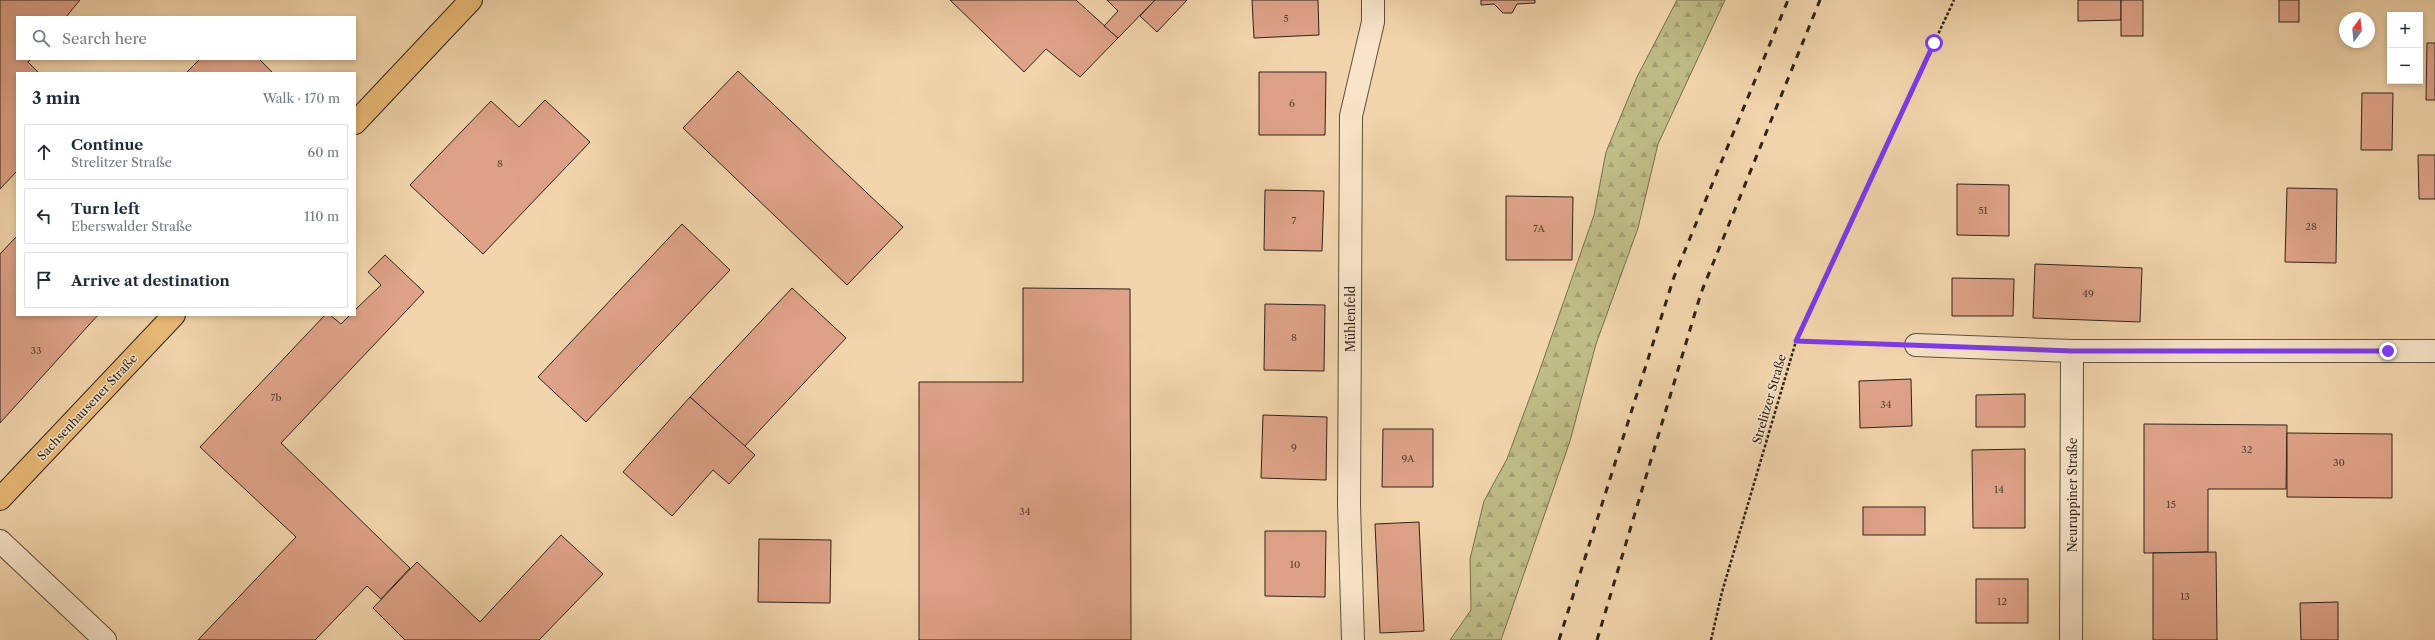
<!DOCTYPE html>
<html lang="en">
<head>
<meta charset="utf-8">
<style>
  :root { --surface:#fff; --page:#f6f6f7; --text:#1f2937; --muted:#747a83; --line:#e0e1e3 }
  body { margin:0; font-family:"Libre Caslon Text",serif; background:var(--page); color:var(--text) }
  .controls { position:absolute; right:12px; top:12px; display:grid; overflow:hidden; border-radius:0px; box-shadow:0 2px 6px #0003 }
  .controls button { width:36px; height:36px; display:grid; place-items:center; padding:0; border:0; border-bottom:1px solid var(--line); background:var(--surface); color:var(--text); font:20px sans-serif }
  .compass { position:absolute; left:2339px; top:12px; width:36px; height:36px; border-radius:50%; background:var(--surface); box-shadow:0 2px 6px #0003; rotate:15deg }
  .stop { position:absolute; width:12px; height:12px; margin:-9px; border:3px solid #7c3aed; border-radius:50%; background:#fff }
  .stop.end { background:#7c3aed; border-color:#fff; box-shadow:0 1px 4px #0008 }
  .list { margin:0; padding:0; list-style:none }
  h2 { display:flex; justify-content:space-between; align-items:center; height:52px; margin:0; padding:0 16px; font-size:17px }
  h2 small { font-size:13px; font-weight:400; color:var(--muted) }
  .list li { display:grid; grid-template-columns:26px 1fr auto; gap:12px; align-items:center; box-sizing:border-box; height:56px; margin:0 8px 8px; padding:0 8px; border:1px solid var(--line); border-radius:0px }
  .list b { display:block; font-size:15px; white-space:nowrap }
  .list p { margin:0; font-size:13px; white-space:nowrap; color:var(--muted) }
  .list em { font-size:13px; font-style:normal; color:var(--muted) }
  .icon { flex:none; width:22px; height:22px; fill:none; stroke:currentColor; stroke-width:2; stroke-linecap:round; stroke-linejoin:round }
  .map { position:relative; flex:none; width:2435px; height:640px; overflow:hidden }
  .search { position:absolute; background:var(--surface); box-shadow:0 2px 6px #0003; left:16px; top:16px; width:340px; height:44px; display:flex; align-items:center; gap:10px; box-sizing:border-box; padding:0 14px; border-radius:0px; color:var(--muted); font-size:15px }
  .panel { position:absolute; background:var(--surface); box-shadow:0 2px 6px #0003; left:16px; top:72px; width:340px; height:244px; border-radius:0px }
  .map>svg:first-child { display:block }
  .forest { fill:url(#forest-firs); stroke:#767050 }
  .building { fill:#dea288; stroke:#2e2319 }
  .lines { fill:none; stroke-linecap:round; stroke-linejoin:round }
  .minor-casing { stroke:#5f503e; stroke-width:24 }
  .major-casing { stroke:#2e2319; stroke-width:24 }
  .path { stroke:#2e2319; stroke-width:2.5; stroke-dasharray:3 2; stroke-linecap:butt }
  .minor { stroke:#f7e4c9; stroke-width:22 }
  .major { stroke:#e9ba76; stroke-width:22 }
  .rail { stroke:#2e2319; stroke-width:3; stroke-dasharray:7 7; stroke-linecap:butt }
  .route { stroke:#7c3aed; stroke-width:5 }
  .labels { text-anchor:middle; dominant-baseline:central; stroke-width:3; stroke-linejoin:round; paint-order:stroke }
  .number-label { font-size:10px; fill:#5a4335 }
  .street-label { font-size:12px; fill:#2e2319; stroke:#f7e4c9 }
</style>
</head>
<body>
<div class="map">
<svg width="2435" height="640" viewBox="0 0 2435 640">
  <defs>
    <pattern id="forest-firs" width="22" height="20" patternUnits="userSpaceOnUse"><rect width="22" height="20" fill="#bfbc86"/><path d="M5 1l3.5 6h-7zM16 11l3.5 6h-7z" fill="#a4a173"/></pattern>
  </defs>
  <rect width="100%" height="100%" fill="#f2d5ac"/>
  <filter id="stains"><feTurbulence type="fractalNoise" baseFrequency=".005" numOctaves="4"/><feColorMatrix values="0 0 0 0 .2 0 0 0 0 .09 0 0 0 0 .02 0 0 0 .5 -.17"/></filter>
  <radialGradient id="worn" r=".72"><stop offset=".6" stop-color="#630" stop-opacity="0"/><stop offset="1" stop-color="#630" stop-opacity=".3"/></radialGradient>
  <polygon class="forest" points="1677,0 1725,0 1658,144 1638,228 1596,344 1570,441 1501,640 1450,640 1471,610 1470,559 1484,501 1507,459 1537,378 1594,215 1606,152 1637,77"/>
  <g class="building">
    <polygon points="0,0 80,0 66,17 17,17 17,59 31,59 28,62 39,73 17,73 17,171 0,189"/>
    <polygon points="950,0 1076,0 1118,38 1080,77 1046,49 1024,72"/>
    <polygon points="1107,0 1155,0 1118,38 1104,26 1118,11"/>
    <polygon points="1155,0 1187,0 1157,32 1140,16"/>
    <polygon points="1252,0 1318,0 1319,35 1254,38"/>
    <polygon points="1481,0 1535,0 1535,3 1517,4 1512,13 1503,13 1494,4 1481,5"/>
    <polygon points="2078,0 2121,0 2121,20 2078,21"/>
    <rect x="2121" y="0" width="22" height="36"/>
    <rect x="2279" y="0" width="20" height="22"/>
    <polygon points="2427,43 2435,43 2435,100 2426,100"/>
    <polygon points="200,59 259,59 273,73 186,73"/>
    <polygon points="738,71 903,227 847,285 683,128"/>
    <polygon points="1259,72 1326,72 1325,135 1259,135"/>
    <polygon points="2362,93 2393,93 2392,150 2361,150"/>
    <polygon points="545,100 590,142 483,254 410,185 491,101 519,127"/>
    <polygon points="2418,155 2435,155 2435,199 2419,199"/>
    <polygon points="1957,184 2009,185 2009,236 1957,235"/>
    <polygon points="2287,188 2337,189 2336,263 2285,262"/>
    <polygon points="1265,190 1324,191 1322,251 1264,250"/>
    <polygon points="1506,196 1573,197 1572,260 1506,260"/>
    <polygon points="682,224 730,270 586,422 538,377"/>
    <polygon points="17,236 17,315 98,315 0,423 0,254"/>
    <polygon points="385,255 424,292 281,443 410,568 381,599 367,586 315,640 198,640 296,537 200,447 325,315 330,315 341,324 350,315 355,315 355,310 381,285 368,272"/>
    <polygon points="2035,264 2142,268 2140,322 2033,318"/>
    <polygon points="1952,278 2014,279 2013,316 1952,316"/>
    <polygon points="792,288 846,338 744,447 690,397"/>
    <polygon points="1023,288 1130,289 1131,640 919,640 919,382 1023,382"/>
    <polygon points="1265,304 1325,305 1324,371 1264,370"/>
    <polygon points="1911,379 1912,426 1860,428 1859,381"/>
    <polygon points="2025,394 2025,427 1976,427 1976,395"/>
    <polygon points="690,397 755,455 729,484 713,470 672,516 623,472"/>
    <polygon points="1263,415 1327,417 1326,480 1261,478"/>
    <polygon points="2144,424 2287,425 2286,489 2208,489 2208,552 2144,553"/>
    <polygon points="1383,429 1433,429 1433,487 1382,487"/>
    <polygon points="2287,433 2392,434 2392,498 2287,497"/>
    <polygon points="2025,449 2025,528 1973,528 1972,450"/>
    <rect x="1863" y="507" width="62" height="28"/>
    <polygon points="1419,522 1424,631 1380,633 1375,524"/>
    <polygon points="1265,531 1326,531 1325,597 1265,596"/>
    <polygon points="561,535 603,574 539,640 405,640 373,608 417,562 480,622"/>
    <polygon points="759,539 831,540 830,603 758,602"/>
    <polygon points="2216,552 2217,640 2153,640 2153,553"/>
    <rect x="1976" y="579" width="52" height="44"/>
    <polygon points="2338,602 2338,640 2301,640 2300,603"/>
  </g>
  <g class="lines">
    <g class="minor-casing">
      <g id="minor">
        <polyline points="1916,345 2072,351 2435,351"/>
        <polyline points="0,541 105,640"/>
        <polyline points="1353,640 1349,505 1351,116 1373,22 1373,0"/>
        <polyline points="2071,640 2072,351"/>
      </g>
    </g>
    <g class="major-casing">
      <g id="major">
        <polyline points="355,123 471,0"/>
        <polyline points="0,499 174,315"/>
      </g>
    </g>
    <g class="path">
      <polyline points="1796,341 1885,344"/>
      <polyline points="1711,640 1722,592 1796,341 1954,0"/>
    </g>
    <use href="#minor" class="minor"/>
    <use href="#major" class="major"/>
    <g class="rail">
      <polyline points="1559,640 1674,277 1788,0"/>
      <polyline points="1597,640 1701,293 1820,0"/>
    </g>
  </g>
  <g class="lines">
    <polyline class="route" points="1934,43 1796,341 2072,351 2388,351"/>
  </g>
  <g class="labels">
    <g class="number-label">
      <text x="1286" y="18">5</text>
      <text x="1292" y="103">6</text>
      <text x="500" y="163">8</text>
      <text x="1983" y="210">51</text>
      <text x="1294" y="220">7</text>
      <text x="2311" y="226">28</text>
      <text x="1539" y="228">7A</text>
      <text x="2088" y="293">49</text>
      <text x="1294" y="337">8</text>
      <text x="36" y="350">33</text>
      <text x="276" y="397">7b</text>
      <text x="1886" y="404">34</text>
      <text x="1294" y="447">9</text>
      <text x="2247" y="449">32</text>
      <text x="1408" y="458">9A</text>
      <text x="2339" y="462">30</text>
      <text x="1999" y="489">14</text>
      <text x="2171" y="504">15</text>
      <text x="1025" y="511">34</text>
      <text x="1295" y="564">10</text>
      <text x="2185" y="596">13</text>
      <text x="2002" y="601">12</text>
    </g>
    <g class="street-label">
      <text transform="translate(1350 319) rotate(-90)">Mühlenfeld</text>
      <text transform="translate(1769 399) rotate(-74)">Strelitzer Straße</text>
      <text transform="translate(87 407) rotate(-47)">Sachsenhausener Straße</text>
      <text transform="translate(2072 495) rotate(-90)">Neuruppiner Straße</text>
    </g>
  </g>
  <rect width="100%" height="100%" filter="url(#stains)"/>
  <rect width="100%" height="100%" fill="url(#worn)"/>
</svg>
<div class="controls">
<button>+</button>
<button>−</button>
</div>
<svg class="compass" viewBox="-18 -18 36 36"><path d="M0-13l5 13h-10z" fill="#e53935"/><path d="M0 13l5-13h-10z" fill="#747a83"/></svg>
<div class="stop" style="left:1934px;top:43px"></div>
<div class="stop end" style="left:2388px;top:351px"></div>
<div class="search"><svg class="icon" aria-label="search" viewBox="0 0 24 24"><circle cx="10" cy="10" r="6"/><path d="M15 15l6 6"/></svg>Search here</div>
<section class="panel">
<h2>3 min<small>Walk · 170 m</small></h2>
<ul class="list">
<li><svg class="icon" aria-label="ahead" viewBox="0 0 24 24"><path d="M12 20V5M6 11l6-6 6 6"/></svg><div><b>Continue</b><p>Strelitzer Straße</p></div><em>60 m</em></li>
<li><svg class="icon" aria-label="left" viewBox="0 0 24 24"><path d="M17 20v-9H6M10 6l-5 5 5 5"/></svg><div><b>Turn left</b><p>Eberswalder Straße</p></div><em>110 m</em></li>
<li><svg class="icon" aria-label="arrive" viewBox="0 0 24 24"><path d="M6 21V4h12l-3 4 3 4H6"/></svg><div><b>Arrive at destination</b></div></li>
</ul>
</section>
</div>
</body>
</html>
